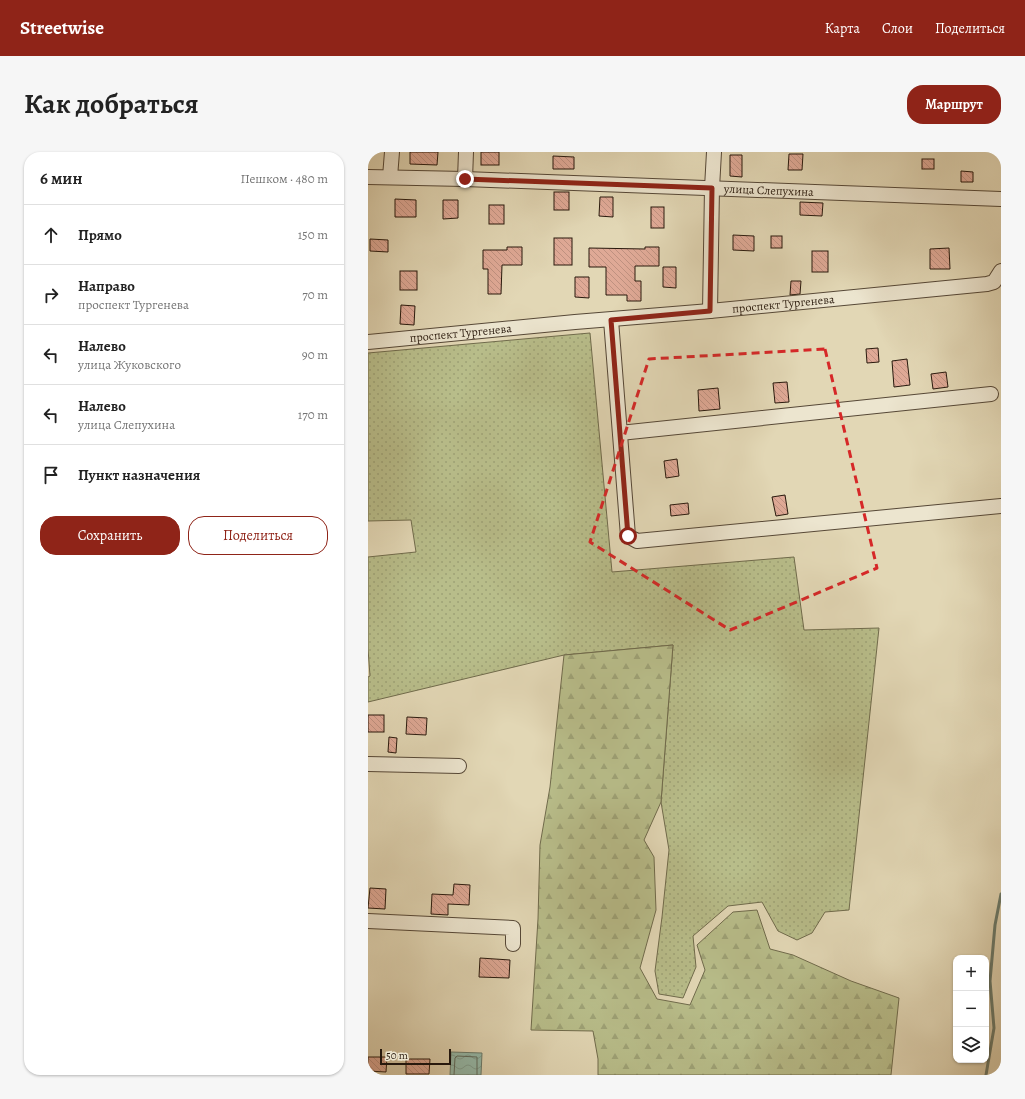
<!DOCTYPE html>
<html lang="ru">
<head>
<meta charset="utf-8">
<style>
  :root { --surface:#fff; --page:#f6f6f6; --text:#222; --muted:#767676; --line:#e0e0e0; --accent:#8f2418 }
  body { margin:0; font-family:Alegreya,serif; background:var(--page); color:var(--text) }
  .controls { position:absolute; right:12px; bottom:12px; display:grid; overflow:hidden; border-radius:8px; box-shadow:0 1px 3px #0004 }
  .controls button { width:36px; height:36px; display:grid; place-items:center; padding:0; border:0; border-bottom:1px solid var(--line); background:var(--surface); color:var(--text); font:20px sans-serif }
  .scale { position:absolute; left:12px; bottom:10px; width:71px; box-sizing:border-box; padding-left:4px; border:2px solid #28190d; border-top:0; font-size:11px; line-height:14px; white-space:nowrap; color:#28190d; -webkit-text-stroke:3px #ece5cf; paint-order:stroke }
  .stop { position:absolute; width:12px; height:12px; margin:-9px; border:3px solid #8f2418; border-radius:50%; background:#fff }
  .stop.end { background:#8f2418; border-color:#fff; box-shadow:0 1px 4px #0008 }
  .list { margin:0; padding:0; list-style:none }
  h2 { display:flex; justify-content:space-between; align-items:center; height:52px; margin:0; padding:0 16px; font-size:17px }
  h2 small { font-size:13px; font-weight:400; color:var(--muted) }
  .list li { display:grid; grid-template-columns:26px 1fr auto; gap:12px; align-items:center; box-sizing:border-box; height:60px; padding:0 16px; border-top:1px solid var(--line) }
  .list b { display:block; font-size:15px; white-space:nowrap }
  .list p { margin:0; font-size:13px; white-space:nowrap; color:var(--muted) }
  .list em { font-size:13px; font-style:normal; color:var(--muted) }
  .actions { display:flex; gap:8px; padding:12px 16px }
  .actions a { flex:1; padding:9px 0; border:1px solid var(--accent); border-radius:16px; text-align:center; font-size:14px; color:var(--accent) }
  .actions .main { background:var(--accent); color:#fff }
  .icon { flex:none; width:22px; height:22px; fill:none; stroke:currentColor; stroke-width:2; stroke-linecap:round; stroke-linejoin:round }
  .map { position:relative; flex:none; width:633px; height:923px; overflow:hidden; border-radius:16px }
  header { display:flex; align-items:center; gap:24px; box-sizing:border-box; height:56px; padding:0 20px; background:var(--accent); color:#fff }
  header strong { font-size:19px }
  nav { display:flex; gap:22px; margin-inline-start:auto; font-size:14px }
  .intro { display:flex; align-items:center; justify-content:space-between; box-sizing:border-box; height:96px; padding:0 24px }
  h1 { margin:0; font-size:28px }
  .button { padding:10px 18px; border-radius:16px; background:var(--accent); color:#fff; font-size:14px; font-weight:700 }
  main { display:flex; gap:24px; padding:0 24px }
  aside { flex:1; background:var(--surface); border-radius:16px; box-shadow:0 1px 3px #0004 }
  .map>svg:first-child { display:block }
  .grass { fill:url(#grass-dots); stroke:#706b4c }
  .forest { fill:url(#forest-firs); stroke:#706b4c }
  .water { fill:url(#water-waves); stroke:#697a6b }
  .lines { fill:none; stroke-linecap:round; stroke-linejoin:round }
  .shore { stroke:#5e6a5c; stroke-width:1 }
  .stream { stroke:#697a6b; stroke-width:3 }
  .building { fill:url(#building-back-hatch); stroke:#28190d }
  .minor-casing { stroke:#564837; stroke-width:16 }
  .minor { stroke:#ece5cf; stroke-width:14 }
  .route { stroke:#8f2418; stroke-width:5 }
  .marked { fill:none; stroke:#d62828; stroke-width:3; stroke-dasharray:8 5; stroke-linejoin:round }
  .labels { text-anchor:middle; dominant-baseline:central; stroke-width:4; stroke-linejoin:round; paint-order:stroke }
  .street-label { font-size:12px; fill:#28190d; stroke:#ece5cf }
</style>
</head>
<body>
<header>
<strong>Streetwise</strong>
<nav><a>Карта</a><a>Слои</a><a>Поделиться</a></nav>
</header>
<div class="intro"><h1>Как добраться</h1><a class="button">Маршрут</a></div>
<main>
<aside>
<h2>6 мин<small>Пешком · 480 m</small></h2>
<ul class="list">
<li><svg class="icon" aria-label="ahead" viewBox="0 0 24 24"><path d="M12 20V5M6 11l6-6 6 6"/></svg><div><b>Прямо</b></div><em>150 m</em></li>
<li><svg class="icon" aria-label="right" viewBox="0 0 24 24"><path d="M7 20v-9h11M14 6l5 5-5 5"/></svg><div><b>Направо</b><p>проспект Тургенева</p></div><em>70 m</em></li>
<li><svg class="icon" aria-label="left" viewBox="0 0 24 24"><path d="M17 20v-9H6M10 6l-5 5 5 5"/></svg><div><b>Налево</b><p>улица Жуковского</p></div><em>90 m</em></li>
<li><svg class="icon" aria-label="left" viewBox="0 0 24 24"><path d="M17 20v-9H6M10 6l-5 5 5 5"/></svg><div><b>Налево</b><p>улица Слепухина</p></div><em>170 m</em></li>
<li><svg class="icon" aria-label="arrive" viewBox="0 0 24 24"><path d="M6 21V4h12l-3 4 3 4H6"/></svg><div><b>Пункт назначения</b></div></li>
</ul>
<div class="actions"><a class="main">Сохранить</a><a>Поделиться</a></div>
</aside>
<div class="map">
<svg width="633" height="923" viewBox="0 0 633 923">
  <defs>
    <pattern id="grass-dots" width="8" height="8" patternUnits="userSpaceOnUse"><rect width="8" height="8" fill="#b8bd8a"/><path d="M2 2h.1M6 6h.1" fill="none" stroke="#9ea276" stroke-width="1.8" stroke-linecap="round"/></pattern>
    <pattern id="forest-firs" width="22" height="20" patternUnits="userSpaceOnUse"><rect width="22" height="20" fill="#b8bd8a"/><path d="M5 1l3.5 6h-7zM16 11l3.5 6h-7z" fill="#9ea276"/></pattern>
    <pattern id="water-waves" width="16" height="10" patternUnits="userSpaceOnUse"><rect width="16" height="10" fill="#95baaa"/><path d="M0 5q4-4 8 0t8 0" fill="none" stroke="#809f91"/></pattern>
    <pattern id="building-back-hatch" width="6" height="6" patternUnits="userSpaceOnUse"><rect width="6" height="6" fill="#dfa996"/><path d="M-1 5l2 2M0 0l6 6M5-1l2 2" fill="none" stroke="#bf9180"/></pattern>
  </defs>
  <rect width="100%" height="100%" fill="#e2d7b5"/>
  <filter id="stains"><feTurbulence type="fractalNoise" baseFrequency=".005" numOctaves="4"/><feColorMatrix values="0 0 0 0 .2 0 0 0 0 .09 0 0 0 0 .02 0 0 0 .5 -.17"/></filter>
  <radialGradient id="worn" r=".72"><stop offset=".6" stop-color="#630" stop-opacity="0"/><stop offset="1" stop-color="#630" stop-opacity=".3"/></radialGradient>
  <polygon class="grass" points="222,181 244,420 426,405 436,478 511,476 481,758 457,760 444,781 429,788 410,779 394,750 360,754 325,784 328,815 315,846 291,842 287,819 294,765 301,698 293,650 305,493 196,503 0,550 0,525 2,524 0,497 0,405 48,400 43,368 0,369 0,201"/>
  <polygon class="forest" points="305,493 293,650 276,688 286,705 288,758 272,816 289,847 322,853 337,818 329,793 365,760 389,758 402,797 425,803 483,829 531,846 523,923 230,923 230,907 225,879 163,878 170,767 172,693 182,635 196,503"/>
  <polygon class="water" points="83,900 114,901 113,923 82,923"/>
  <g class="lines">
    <polyline class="shore" points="86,923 87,906 89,904 109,905 109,923"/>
    <polyline class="stream" points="618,923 626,876 622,829 627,773 633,742"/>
  </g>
  <g class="building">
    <polygon points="42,0 70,0 69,13 42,12"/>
    <rect x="113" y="0" width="18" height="13"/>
    <polygon points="421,2 435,2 434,18 420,18"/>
    <polygon points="362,3 374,3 374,25 362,24"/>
    <polygon points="185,4 206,5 206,17 185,17"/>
    <rect x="554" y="7" width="12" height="10"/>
    <polygon points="593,19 605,20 605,30 593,30"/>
    <rect x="186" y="40" width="15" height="18"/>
    <polygon points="232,45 245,45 245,65 231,64"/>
    <polygon points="27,47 48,48 48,65 27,65"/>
    <polygon points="75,48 90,48 90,66 75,67"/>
    <polygon points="432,50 455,51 454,64 432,63"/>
    <rect x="121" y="53" width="15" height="19"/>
    <rect x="283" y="55" width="13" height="21"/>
    <polygon points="365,83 386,84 386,99 365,98"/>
    <rect x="403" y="84" width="11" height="12"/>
    <rect x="186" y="86" width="18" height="27"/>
    <polygon points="2,87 20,88 20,100 2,99"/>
    <polygon points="139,95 154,95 154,113 134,113 133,142 120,142 120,117 115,117 115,98 139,98"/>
    <polygon points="277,95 291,95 291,114 267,114 267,129 273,129 273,149 259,149 259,143 238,143 238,115 221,115 221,96 277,97"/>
    <polygon points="581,96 582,117 562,117 562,97"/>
    <rect x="444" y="99" width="16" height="21"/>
    <polygon points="295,115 308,115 308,136 295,135"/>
    <rect x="32" y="119" width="17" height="19"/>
    <polygon points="207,125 221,125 221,146 207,145"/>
    <polygon points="423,129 433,129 432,142 422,143"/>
    <polygon points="33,153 47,154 46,173 32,172"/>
    <polygon points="510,196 511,210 499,211 498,197"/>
    <polygon points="539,207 542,233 526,235 524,209"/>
    <polygon points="578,220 580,235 565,237 563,222"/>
    <polygon points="419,230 421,250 407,251 405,231"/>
    <polygon points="350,236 352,257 331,259 330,238"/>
    <polygon points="309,307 311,324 298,326 296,309"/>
    <polygon points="417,343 420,362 408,364 404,345"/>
    <polygon points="320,351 321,362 303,364 302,353"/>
    <rect x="0" y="563" width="16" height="17"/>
    <polygon points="39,565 59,566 58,583 38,582"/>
    <polygon points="21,585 29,586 28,601 20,600"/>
    <polygon points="86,732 102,733 101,753 80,752 80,763 63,762 64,742 85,743"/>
    <polygon points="2,736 18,737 17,757 0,756"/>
    <polygon points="112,806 142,808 141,826 111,825"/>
    <polygon points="0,905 19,905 18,920 0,919"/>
    <polygon points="38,907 62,907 61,922 38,922"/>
  </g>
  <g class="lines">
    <g class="minor-casing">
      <g id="minor">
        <path id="s1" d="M0,25L97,27L633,47"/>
        <polyline points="22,25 24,0"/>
        <polyline points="97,27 98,0"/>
        <polyline points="342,159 344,36 346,0"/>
        <polyline points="243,168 260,384 269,389 633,354"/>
        <path id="s2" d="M0,190L207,170L342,159L619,132L626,130L633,119"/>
        <polyline points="252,281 623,242"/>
        <polyline points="0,612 91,614"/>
        <polyline points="0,769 145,776 145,792"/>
      </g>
    </g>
    <use href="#minor" class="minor"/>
  </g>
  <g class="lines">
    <polyline class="route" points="97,27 344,36 342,159 243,168 260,384"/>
  </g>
  <path class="marked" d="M457,197L509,416L362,478L222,390L281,207Z"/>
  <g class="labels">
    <g class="street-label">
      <text stroke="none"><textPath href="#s1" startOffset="401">улица Слепухина</textPath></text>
      <text stroke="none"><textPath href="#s2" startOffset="417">проспект Тургенева</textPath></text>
      <text stroke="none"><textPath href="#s2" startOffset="93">проспект Тургенева</textPath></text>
    </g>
  </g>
  <rect width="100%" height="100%" filter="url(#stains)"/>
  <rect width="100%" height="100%" fill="url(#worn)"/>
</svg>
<div class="controls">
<button>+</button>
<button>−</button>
<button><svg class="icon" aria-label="layers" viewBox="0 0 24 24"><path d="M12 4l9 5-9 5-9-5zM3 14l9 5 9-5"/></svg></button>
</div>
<div class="scale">50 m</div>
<div class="stop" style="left:260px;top:384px"></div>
<div class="stop end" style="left:97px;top:27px"></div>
</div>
</main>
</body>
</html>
